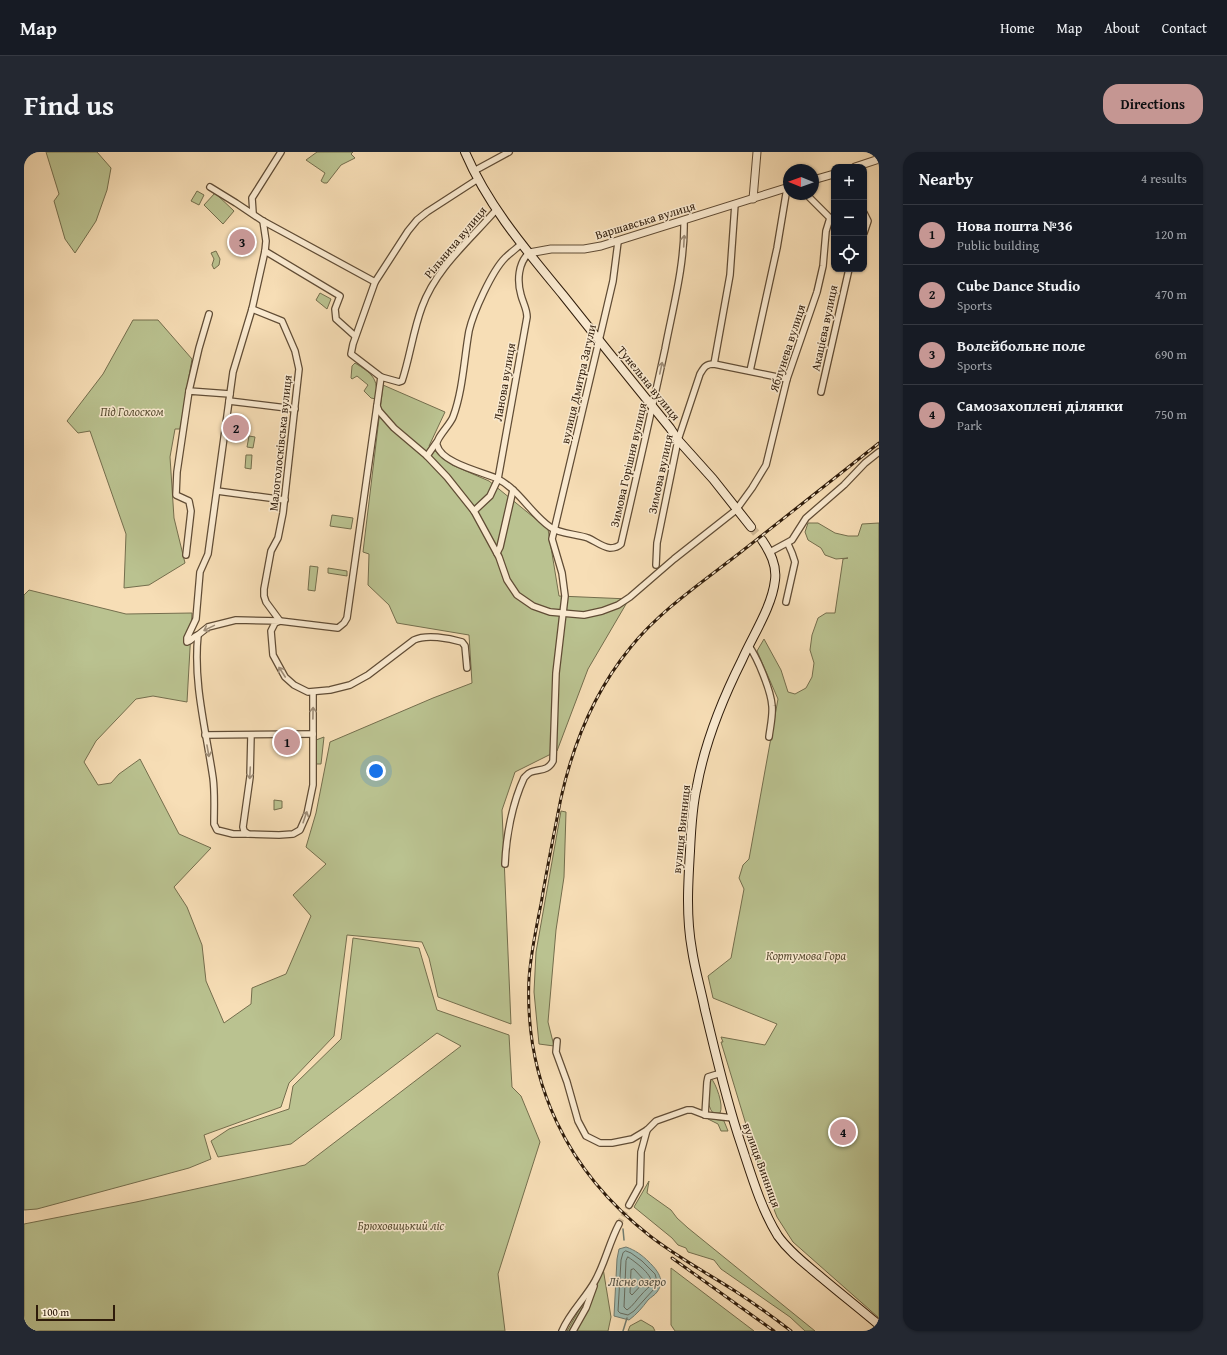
<!DOCTYPE html>
<html lang="en">
<head>
<meta charset="utf-8">
<style>
  :root { --surface:#171b24; --page:#242831; --text:#f1f3f6; --muted:#9ea1a6; --line:#363941; --accent:#c59692 }
  body { margin:0; font-family:"Gentium Book Plus",serif; background:var(--page); color:var(--text) }
  .controls { position:absolute; right:12px; top:12px; display:grid; overflow:hidden; border-radius:8px; box-shadow:0 1px 3px #0004 }
  .controls button { width:36px; height:36px; display:grid; place-items:center; padding:0; border:0; border-bottom:1px solid var(--line); background:var(--surface); color:var(--text); font:20px sans-serif }
  .compass { position:absolute; left:759px; top:12px; width:36px; height:36px; border-radius:50%; background:var(--surface); box-shadow:0 1px 3px #0004; rotate:271deg }
  .scale { position:absolute; left:12px; bottom:10px; width:79px; box-sizing:border-box; padding-left:4px; border:2px solid #2e1b0a; border-top:0; font-size:11px; line-height:14px; white-space:nowrap; color:#2e1b0a; -webkit-text-stroke:3px #faead0; paint-order:stroke }
  .you { position:absolute; left:352px; top:619px; width:14px; height:14px; margin:-10px; border:3px solid #fff; border-radius:50%; background:#1a73e8; box-shadow:0 0 0 6px #1a73e833 }
  .badge { display:grid; place-items:center; width:26px; height:26px; border-radius:50%; background:var(--accent); color:#111; font-size:13px; font-weight:700 }
  .pin { position:absolute; translate:-50% -50%; border:2px solid #fff; box-shadow:0 1px 4px #0006 }
  .list { margin:0; padding:0; list-style:none }
  h2 { display:flex; justify-content:space-between; align-items:center; height:52px; margin:0; padding:0 16px; font-size:17px }
  h2 small { font-size:13px; font-weight:400; color:var(--muted) }
  .list li { display:grid; grid-template-columns:26px 1fr auto; gap:12px; align-items:center; box-sizing:border-box; height:60px; padding:0 16px; border-top:1px solid var(--line) }
  .list b { display:block; font-size:15px; white-space:nowrap }
  .list p { margin:0; font-size:13px; white-space:nowrap; color:var(--muted) }
  .list em { font-size:13px; font-style:normal; color:var(--muted) }
  .icon { flex:none; width:22px; height:22px; fill:none; stroke:currentColor; stroke-width:2; stroke-linecap:round; stroke-linejoin:round }
  .map { position:relative; flex:none; width:855px; height:1179px; overflow:hidden; border-radius:16px }
  header { display:flex; align-items:center; gap:24px; box-sizing:border-box; height:56px; padding:0 20px; background:var(--surface); border-bottom:1px solid var(--line) }
  header strong { font-size:19px }
  nav { display:flex; gap:22px; margin-inline-start:auto; font-size:14px }
  .intro { display:flex; align-items:center; justify-content:space-between; box-sizing:border-box; height:96px; padding:0 24px }
  h1 { margin:0; font-size:28px }
  .button { padding:10px 18px; border-radius:16px; background:var(--accent); color:#111; font-size:14px; font-weight:700 }
  main { display:flex; gap:24px; padding:0 24px }
  aside { flex:1; background:var(--surface); border-radius:16px; box-shadow:0 1px 3px #0004 }
  .map>svg:first-child { display:block }
  .green { fill:#bac290; stroke:#746e4d }
  .water { fill:#9ebbb2; stroke:#717b6f }
  .lines { fill:none; stroke-linecap:round; stroke-linejoin:round }
  .shore { stroke:#666b5e; stroke-width:1 }
  .stream { stroke:#717b6f; stroke-width:1.5 }
  .minor-tunnel { stroke:#cfb794; stroke-width:5.5; stroke-dasharray:5.5 3; stroke-linecap:butt }
  .secondary-tunnel { stroke:#cfb794; stroke-width:8; stroke-dasharray:8 4; stroke-linecap:butt }
  .minor-casing { stroke:#604c35; stroke-width:8 }
  .tertiary-casing { stroke:#604c35; stroke-width:9 }
  .secondary-casing { stroke:#2e1b0a; stroke-width:10 }
  .minor { stroke:#faead0; stroke-width:5.5 }
  .tertiary { stroke:#faead0; stroke-width:7 }
  .secondary { stroke:#faead0; stroke-width:8 }
  .rail-casing { stroke:#2e1b0a; stroke-width:3 }
  .rail { stroke:#faead0; stroke-width:1.5; stroke-dasharray:4.5; stroke-linecap:butt }
  .oneway { stroke:#9e8d77 }
  .labels { text-anchor:middle; dominant-baseline:central; stroke-width:3; stroke-linejoin:round; paint-order:stroke }
  .street-label { font-size:12px; fill:#2e1b0a; stroke:#faead0 }
  .park-label { font-size:12px; font-style:italic; fill:#584d32; stroke:#faead0 }
  .water-label { font-size:13px; font-style:italic; fill:#555345; stroke:#faead0 }
</style>
</head>
<body>
<header>
<strong>Map</strong>
<nav><a>Home</a><a>Map</a><a>About</a><a>Contact</a></nav>
</header>
<div class="intro"><h1>Find us</h1><a class="button">Directions</a></div>
<main>
<div class="map">
<svg width="855" height="1179" viewBox="0 0 855 1179">
  <rect width="100%" height="100%" fill="#f7deb6"/>
  <filter id="stains"><feTurbulence type="fractalNoise" baseFrequency=".005" numOctaves="4"/><feColorMatrix values="0 0 0 0 .2 0 0 0 0 .09 0 0 0 0 .02 0 0 0 .5 -.17"/></filter>
  <radialGradient id="worn" r=".72"><stop offset=".6" stop-color="#630" stop-opacity="0"/><stop offset="1" stop-color="#630" stop-opacity=".3"/></radialGradient>
  <g class="green">
    <polygon points="22,0 73,0 87,16 83,38 72,69 51,101 41,87 30,49 35,42"/>
    <polygon points="293,0 329,0 327,2 331,6 317,13 303,31 300,31 297,29 301,21 282,8"/>
    <polygon points="173,39 180,43 175,53 167,49"/>
    <polygon points="191,41 210,59 199,72 180,53"/>
    <polygon points="222,80 228,92 214,99 208,88"/>
    <polygon points="192,99 196,107 195,113 190,117 188,113 190,107 187,101"/>
    <polygon points="296,141 307,147 303,157 292,148"/>
    <polygon points="109,168 134,168 168,207 156,277 151,277 146,305 150,366 161,411 125,433 100,436 102,382 66,279 54,281 43,269 79,222"/>
    <path d="M331,211C347,221 355,226 352,247L347,246L340,239L344,233L333,224L328,227L327,226L328,214Z"/>
    <polygon points="359,233 421,260 405,294 428,313 465,329 524,377 535,444 605,447 564,517 533,599 491,620 478,658 487,872 414,845 405,806 398,790 323,783 310,884 265,931 257,955 180,983 187,1007 165,1016 13,1057 0,1058 0,443 5,438 102,462 168,461 163,550 129,544 112,547 72,589 60,610 74,633 87,631 95,622 116,607 155,682 187,696 150,735 163,755 178,793 182,829 200,871 227,852 228,836 262,822 287,764 269,743 302,712 282,695 292,661 306,590 409,546 448,531 445,483 373,471 365,453 344,433 345,402 339,400"/>
    <polygon points="225,284 231,285 229,296 223,295"/>
    <polygon points="222,303 228,303 227,317 221,316"/>
    <polygon points="308,363 329,366 327,377 306,374"/>
    <polygon points="784,371 794,371 811,381 824,384 834,384 838,372 855,371 855,1166 769,1090 753,1065 740,1032 697,890 699,890 697,885 741,893 753,872 689,846 684,824 707,806 720,737 715,726 719,713 725,707 754,547 733,499 740,487 757,518 764,540 771,542 782,536 788,525 790,511 786,498 788,483 794,466 802,461 811,461 819,407 824,406 812,407 801,403 797,396 784,388 781,380"/>
    <polygon points="286,414 294,415 291,439 284,438"/>
    <polygon points="304,416 323,419 323,424 304,421"/>
    <polygon points="300,585 297,612 292,612 292,588"/>
    <polygon points="250,648 258,649 258,656 250,658"/>
    <polygon points="537,659 542,660 540,725 532,778 524,870 530,894 515,892 510,840 512,800"/>
    <polygon points="329,786 395,796 413,858 485,883 488,935 497,944 516,990 474,1122 481,1179 0,1179 0,1072 112,1050 281,1013 437,894 413,881 267,992 194,1005 187,989 205,977 265,957 269,934 317,887"/>
    <path d="M687,926C692,932 700,953 696,961H689C682,953 684,938 685,928Z"/>
    <polygon points="685,966 700,969 704,979 697,979 694,972 684,967"/>
    <polygon points="625,1029 623,1041 647,1058 653,1066 664,1076 791,1179 781,1179 766,1165 697,1117 690,1108 664,1100 662,1096 654,1093 648,1086 610,1055"/>
    <polygon points="579,1116 587,1165 584,1179 543,1179"/>
    <polygon points="647,1116 730,1179 651,1179 647,1173"/>
    <polygon points="617,1168 629,1175 631,1179 604,1179 606,1174"/>
  </g>
  <path class="water" d="M602,1095C611,1098 618,1103 625,1110C633,1118 642,1128 633,1140C631,1143 627,1145 624,1148C618,1156 613,1162 605,1168L590,1164L593,1107L595,1097Z"/>
  <g class="lines">
    <g class="shore">
      <polygon points="602,1099 607,1101 618,1109 631,1122 633,1129 630,1137 610,1159 604,1163 596,1161 594,1159 597,1108 599,1101"/>
      <path d="M604,1105C610,1109 628,1122 627,1130C627,1135 621,1138 618,1142C613,1147 609,1154 603,1158L600,1155L602,1109Z"/>
      <polygon points="610,1117 621,1129 608,1143 606,1141 607,1118"/>
    </g>
    <g class="stream">
      <polyline points="599,1077 600,1088"/>
      <polyline points="599,1179 603,1166"/>
    </g>
    <polyline class="minor-tunnel" points="595,1072 605,1053"/>
    <polyline class="secondary-tunnel" points="727,375 738,388"/>
    <g class="minor-casing">
      <g id="minor">
        <polyline points="450,19 485,0"/>
        <polyline points="186,35 212,51 239,69 351,130"/>
        <polyline points="229,61 228,46 257,0"/>
        <polyline points="840,61 844,69 840,81"/>
        <path d="M497,92C492,97 486,101 481,106C468,119 449,161 445,179C440,207 439,238 429,265C426,273 411,287 413,293C417,311 458,320 472,326C495,337 506,361 526,375C535,382 553,382 564,386C571,389 578,395 586,396C590,396 594,395 597,392C612,327 627,262 641,197C649,155 661,112 660,69"/>
        <polyline points="241,99 316,144 311,157 312,167 331,184"/>
        <polyline points="228,157 258,169 271,199 275,217 259,361 254,386 247,399 240,437 240,444 242,450 256,469 314,476 320,471 323,466 357,225 327,202 329,192 351,130 384,79 393,68 403,60 454,27"/>
        <polyline points="690,212 706,123 711,52"/>
        <polyline points="726,219 753,96 763,36"/>
        <path d="M357,225L375,230L378,229C386,205 389,179 398,155C412,116 446,88 472,58"/>
        <polyline points="165,239 175,196 185,162"/>
        <polyline points="797,240 825,117"/>
        <polyline points="205,249 271,257"/>
        <polyline points="353,254 355,259 370,276 403,304 423,325 450,359 475,405 483,428 493,443 509,454 526,460 560,463 578,459 594,453 606,445 650,407 712,358 728,336 742,313 763,227 793,140 799,114 802,79 806,66 782,42"/>
        <polyline points="403,304 412,291"/>
        <polyline points="193,339 261,348"/>
        <path d="M450,359L466,344L474,327L503,165C503,157 499,151 497,143C493,129 494,111 505,101"/>
        <polyline points="746,400 768,388 782,366 820,333 841,311 855,300"/>
        <polyline points="473,401 476,395 489,338"/>
        <polyline points="162,403 167,359 165,349 152,343 153,320 165,239 206,242"/>
        <path d="M632,413L633,391L654,288L676,222C680,215 682,212 690,212L763,227"/>
        <polyline points="762,450 771,410 768,401 764,392"/>
        <path d="M174,483C169,484 168,489 163,490V486L172,467L176,420L184,402L209,220L228,157L241,99L242,89L239,69"/>
        <path d="M725,494C734,507 747,539 748,554C749,564 746,576 745,585"/>
        <polyline points="181,583 289,582"/>
        <polyline points="227,583 226,625 219,675 220,679 224,682 255,683 269,682 276,678 283,662 289,633 289,540"/>
        <path d="M224,682H209L193,678L190,672C190,657 191,641 189,626C182,578 169,531 174,483L184,475L212,468L256,469L251,471L247,479L249,503L261,525L270,533L284,540L306,538L326,533L344,523L390,488C402,482 425,486 438,490L441,494L443,516"/>
        <path d="M481,712C482,685 488,652 500,626C502,624 504,621 507,620C516,617 524,619 529,609L532,521L541,444L538,421L528,387L578,176L589,129L594,90"/>
        <polyline points="533,889 532,900 543,930 554,969 562,984 576,991 588,991 608,987 623,978 632,969 663,958 668,958 681,963 709,966"/>
        <polyline points="681,963 683,930 684,925 697,921"/>
        <polyline points="605,1053 616,1033 617,1000 623,978"/>
        <path d="M538,1179C546,1160 561,1147 571,1129C581,1111 585,1091 595,1072"/>
        <polyline points="549,1179 562,1156 570,1134"/>
      </g>
    </g>
    <g class="tertiary-casing">
      <g id="tertiary">
        <polyline points="831,15 855,7"/>
        <polyline points="789,28 810,22"/>
        <polyline points="729,47 733,0"/>
        <polyline points="505,101 527,97 560,97 577,94 765,35"/>
      </g>
    </g>
    <g class="secondary-casing">
      <g id="secondary">
        <path d="M441,0C464,54 502,98 539,143C574,187 610,232 646,276L654,288L689,327L727,375"/>
        <path d="M738,388C746,400 753,413 751,428C748,455 729,483 718,508C698,548 681,590 673,634C668,655 667,677 666,699C664,732 662,765 668,798C671,818 677,838 681,858C692,903 702,948 717,992C727,1022 737,1057 754,1084C766,1101 783,1113 798,1126C817,1142 836,1157 855,1173"/>
      </g>
    </g>
    <use href="#minor" class="minor"/>
    <use href="#tertiary" class="tertiary"/>
    <use href="#secondary" class="secondary"/>
    <g class="rail-casing">
      <g id="rail">
        <polyline points="648,1106 750,1179"/>
        <path d="M767,1179C749,1165 731,1152 711,1139C683,1121 653,1105 626,1084C544,1020 500,931 505,826C507,801 512,776 517,752C523,716 530,681 537,646C549,592 571,539 606,496C637,457 683,427 722,396C767,361 811,326 855,291"/>
      </g>
    </g>
    <use href="#rail" class="rail"/>
  </g>
  <defs><path id="oneway-shaft" d="M-6 0H5M1.5-3L5.5 0L1.5 3" fill="none" stroke-width="1.6" stroke-linecap="round" stroke-linejoin="round"/></defs>
  <g class="oneway">
    <use href="#oneway-shaft" transform="translate(660 89) rotate(-87)"/>
    <use href="#oneway-shaft" transform="translate(637 216) rotate(-78)"/>
    <use href="#oneway-shaft" transform="translate(185 476) rotate(154)"/>
    <use href="#oneway-shaft" transform="translate(258 520) rotate(-123)"/>
    <use href="#oneway-shaft" transform="translate(289 561) rotate(-89)"/>
    <use href="#oneway-shaft" transform="translate(184 599) rotate(80)"/>
    <use href="#oneway-shaft" transform="translate(226 621) rotate(93)"/>
    <use href="#oneway-shaft" transform="translate(281 665) rotate(-71)"/>
  </g>
  <g class="labels">
    <g class="street-label">
      <text transform="translate(621 68) rotate(-17)">Варшавська вулиця</text>
      <text transform="translate(431 90) rotate(-50)">Рільнича вулиця</text>
      <text transform="translate(800 176) rotate(-78)">Акацієва вулиця</text>
      <text transform="translate(763 196) rotate(-72)">Яблунева вулиця</text>
      <text transform="translate(480 230) rotate(-80)">Ланова вулиця</text>
      <text transform="translate(625 231) rotate(51)">Тунельна вулиця</text>
      <text transform="translate(554 232) rotate(-77)">вулиця Дмитра Загули</text>
      <text transform="translate(256 291) rotate(-84)">Малоголосківська вулиця</text>
      <text transform="translate(604 313) rotate(-77)">Зимова Горішня вулиця</text>
      <text transform="translate(636 322) rotate(-78)">Зимова вулиця</text>
      <text transform="translate(657 677) rotate(-84)">вулиця Винниця</text>
      <text transform="translate(738 1013) rotate(70)">вулиця Винниця</text>
    </g>
    <g class="park-label">
      <text x="108" y="259">Під Голоском</text>
      <text x="782" y="803">Кортумова Гора</text>
      <text x="377" y="1073">Брюховицький ліс</text>
    </g>
    <g class="water-label">
      <text x="613" y="1129">Лісне озеро</text>
    </g>
  </g>
  <rect width="100%" height="100%" filter="url(#stains)"/>
  <rect width="100%" height="100%" fill="url(#worn)"/>
</svg>
<div class="controls">
<button>+</button>
<button>−</button>
<button><svg class="icon" aria-label="locate" viewBox="0 0 24 24"><circle cx="12" cy="12" r="6"/><path d="M12 2v4M12 18v4M2 12h4M18 12h4"/></svg></button>
</div>
<svg class="compass" viewBox="-18 -18 36 36"><path d="M0-13l5 13h-10z" fill="#e53935"/><path d="M0 13l5-13h-10z" fill="#9ea1a6"/></svg>
<div class="scale">100 m</div>
<div class="you"></div>
<div class="pin badge" style="left:263px;top:590px">1</div>
<div class="pin badge" style="left:212px;top:276px">2</div>
<div class="pin badge" style="left:218px;top:90px">3</div>
<div class="pin badge" style="left:819px;top:980px">4</div>
</div>
<aside>
<h2>Nearby<small>4 results</small></h2>
<ul class="list">
<li><span class="badge">1</span><div><b>Нова пошта №36</b><p>Public building</p></div><em>120 m</em></li>
<li><span class="badge">2</span><div><b>Cube Dance Studio</b><p>Sports</p></div><em>470 m</em></li>
<li><span class="badge">3</span><div><b>Волейбольне поле</b><p>Sports</p></div><em>690 m</em></li>
<li><span class="badge">4</span><div><b>Самозахоплені ділянки</b><p>Park</p></div><em>750 m</em></li>
</ul>
</aside>
</main>
</body>
</html>
